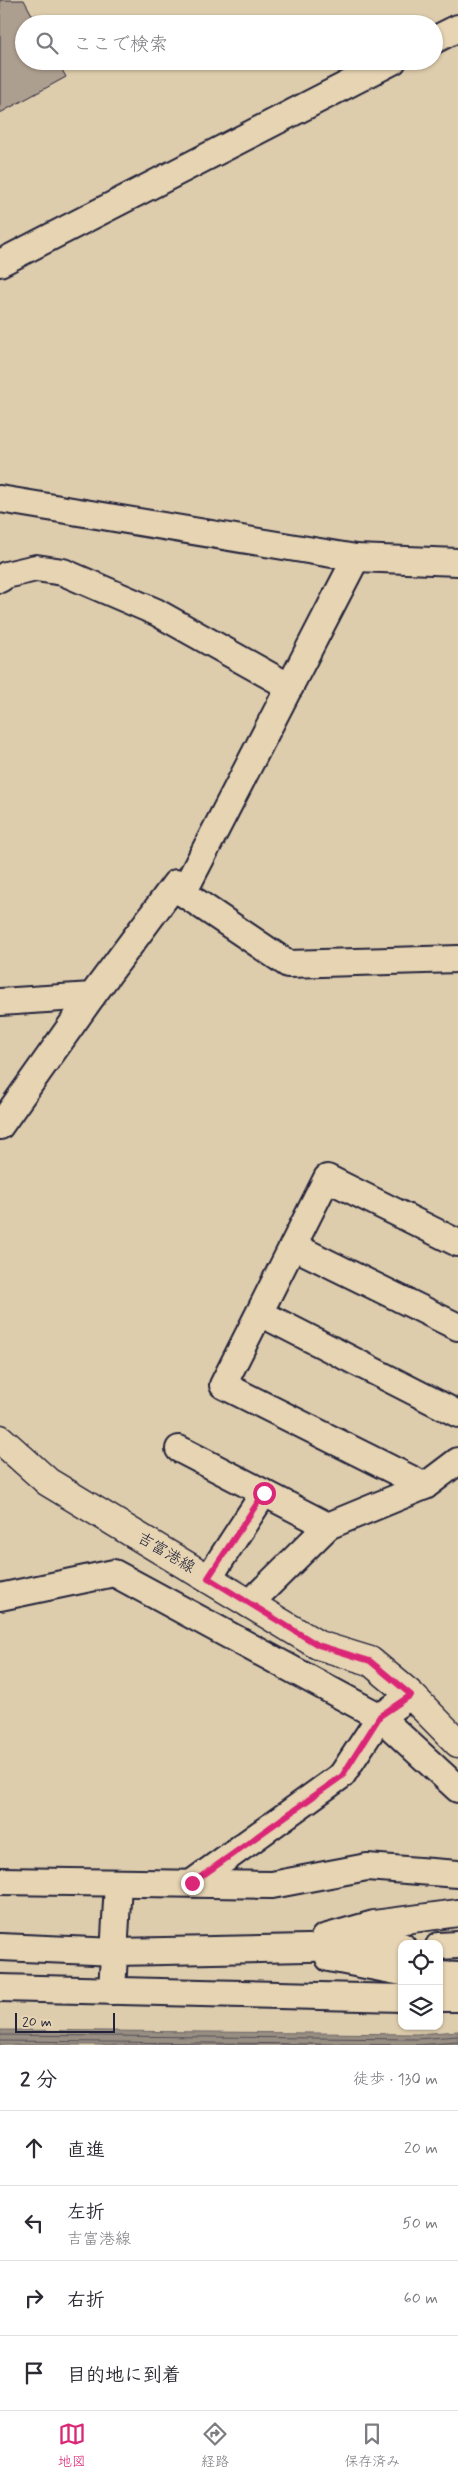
<!DOCTYPE html>
<html lang="ja">
<head>
<meta charset="utf-8">
<style>
  :root { --surface:#fff; --page:#f7f7f7; --text:#2b2b33; --muted:#7c7c81; --line:#e1e1e2; --accent:#db2777 }
  body { margin:0; font-family:Mynerve,"Klee One",sans-serif; background:var(--page); color:var(--text) }
  .controls { position:absolute; right:15px; bottom:15px; display:grid; overflow:hidden; border-radius:10px; box-shadow:0 1px 4px #0004 }
  .controls button { width:45px; height:45px; display:grid; place-items:center; padding:0; border:0; border-bottom:1px solid var(--line); background:var(--surface); color:var(--text); font:25px sans-serif }
  .scale { position:absolute; left:15px; bottom:12px; width:100px; box-sizing:border-box; padding-left:5px; border:2px solid #22223b; border-top:0; font-size:14px; line-height:18px; white-space:nowrap; color:#22223b; -webkit-text-stroke:4px #e6d4b2; paint-order:stroke }
  .stop { position:absolute; width:15px; height:15px; margin:-11px; border:4px solid #db2777; border-radius:50%; background:#fff }
  .stop.end { background:#db2777; border-color:#fff; box-shadow:0 1px 5px #0008 }
  .list { margin:0; padding:0; list-style:none }
  h2 { display:flex; justify-content:space-between; align-items:center; height:65px; margin:0; padding:0 20px; font-size:21px }
  h2 small { font-size:16px; font-weight:400; color:var(--muted) }
  .list li { display:grid; grid-template-columns:32px 1fr auto; gap:15px; align-items:center; box-sizing:border-box; height:75px; padding:0 20px; border-top:1px solid var(--line) }
  .list b { display:block; font-size:19px; white-space:nowrap }
  .list p { margin:0; font-size:16px; white-space:nowrap; color:var(--muted) }
  .list em { font-size:16px; font-style:normal; color:var(--muted) }
  .icon { flex:none; width:28px; height:28px; fill:none; stroke:currentColor; stroke-width:2; stroke-linecap:round; stroke-linejoin:round }
  .map { position:relative; flex:none; width:458px; height:2045px; overflow:hidden }
  .search { position:absolute; background:var(--surface); box-shadow:0 1px 4px #0004; left:15px; right:15px; top:15px; height:55px; display:flex; align-items:center; gap:12px; box-sizing:border-box; padding:0 18px; border-radius:28px; color:var(--muted); font-size:19px }
  .sheet { height:365px; background:var(--surface) }
  nav { display:flex; justify-content:space-around; align-items:center; box-sizing:border-box; height:70px; border-top:1px solid var(--line); background:var(--surface); font-size:14px; color:var(--muted) }
  nav a { display:grid; justify-items:center; gap:2px }
  nav .on { color:var(--accent) }
  .map>svg:first-child { display:block }
  .water { fill:#988e82; stroke:#696366 }
  .lines { fill:none; stroke-linecap:round; stroke-linejoin:round }
  .shore { stroke:#514d57; stroke-width:1 }
  .building { fill:#ad9f8f; stroke:#22223b }
  .minor-casing { stroke:#22223b; stroke-width:30 }
  .secondary-casing { stroke:#22223b; stroke-width:31 }
  .minor { stroke:#e6d4b2; stroke-width:26 }
  .secondary { stroke:#e6d4b2; stroke-width:28 }
  .route { stroke:#db2777; stroke-width:6 }
  .labels { text-anchor:middle; dominant-baseline:central; stroke-width:4; stroke-linejoin:round; paint-order:stroke }
  .street-label { font-size:16px; fill:#22223b; stroke:#e6d4b2 }
</style>
</head>
<body>
<div class="map">
<svg width="458" height="2045" viewBox="0 0 458 2045">
  <rect width="100%" height="100%" fill="#decdad"/>
  <filter id="ink" filterUnits="userSpaceOnUse"><feTurbulence type="fractalNoise" baseFrequency=".02" numOctaves="2"/><feDisplacementMap in="SourceGraphic" scale="10" xChannelSelector="R" yChannelSelector="G"/><feConvolveMatrix kernelMatrix="1 2 1 2 8 2 1 2 1" color-interpolation-filters="sRGB"/></filter>
  <g filter="url(#ink)">
    <polygon class="water" points="0,2030 417,2034 458,2031 458,2045 0,2045"/>
    <g class="lines">
      <g class="shore">
        <polyline points="0,2035 417,2039 458,2036"/>
        <polyline points="0,2041 417,2045 458,2042"/>
      </g>
    </g>
    <polygon class="building" points="0,0 24,0 37,24 24,24 24,61 57,61 66,77 0,113"/>
    <g class="lines">
      <g class="minor-casing">
        <g id="minor">
          <polyline points="434,40 458,28"/>
          <polyline points="0,263 393,61"/>
          <polyline points="0,499 356,558 458,562"/>
          <polyline points="0,579 6,575 36,568 63,572 156,612 290,687"/>
          <polyline points="183,893 356,558"/>
          <polyline points="0,1002 92,996 176,883 183,893 288,964 458,959"/>
          <polyline points="0,1126 92,996"/>
          <polyline points="293,1246 458,1327"/>
          <polyline points="260,1313 458,1414"/>
          <polyline points="179,1449 328,1526"/>
          <polyline points="425,1486 223,1385 327,1178 458,1243"/>
          <polyline points="208,1579 264,1493"/>
          <polyline points="0,1597 114,1573 380,1717 458,1789"/>
          <polyline points="249,1604 328,1526 425,1486 458,1461"/>
          <polyline points="0,1881 272,1885 367,1867 458,1874"/>
          <polyline points="192,1883 342,1775 380,1717 411,1695"/>
          <polyline points="324,1938 374,1924 458,1913"/>
          <polyline points="439,1946 458,1945"/>
          <polyline points="0,1947 116,1952 402,1946"/>
          <polyline points="329,1958 402,1972"/>
          <polyline points="439,1975 458,1976"/>
          <polyline points="0,1988 402,1998"/>
          <polyline points="112,1991 118,1883"/>
          <polyline points="439,1998 458,1998"/>
        </g>
      </g>
      <g class="secondary-casing">
        <polyline id="secondary" points="0,1439 48,1482 318,1645 370,1661 411,1695 458,1743"/>
      </g>
      <use href="#minor" class="minor"/>
      <use href="#secondary" class="secondary"/>
    </g>
  </g>
  <g class="lines" filter="url(#ink)">
    <polyline class="route" points="192,1883 342,1776 380,1716 411,1695 370,1661 318,1645 208,1578 264,1493"/>
  </g>
  <g class="labels">
    <g class="street-label">
      <text transform="translate(166 1553) rotate(31)">吉富港線</text>
    </g>
  </g>
</svg>
<div class="controls">
<button><svg class="icon" aria-label="locate" viewBox="0 0 24 24"><circle cx="12" cy="12" r="6"/><path d="M12 2v4M12 18v4M2 12h4M18 12h4"/></svg></button>
<button><svg class="icon" aria-label="layers" viewBox="0 0 24 24"><path d="M12 4l9 5-9 5-9-5zM3 14l9 5 9-5"/></svg></button>
</div>
<div class="scale">20 m</div>
<div class="stop" style="left:264px;top:1493px"></div>
<div class="stop end" style="left:192px;top:1883px"></div>
<div class="search"><svg class="icon" aria-label="search" viewBox="0 0 24 24"><circle cx="10" cy="10" r="6"/><path d="M15 15l6 6"/></svg>ここで検索</div>
</div>
<section class="sheet">
<h2>2 分<small>徒歩 · 130 m</small></h2>
<ul class="list">
<li><svg class="icon" aria-label="ahead" viewBox="0 0 24 24"><path d="M12 20V5M6 11l6-6 6 6"/></svg><div><b>直進</b></div><em>20 m</em></li>
<li><svg class="icon" aria-label="left" viewBox="0 0 24 24"><path d="M17 20v-9H6M10 6l-5 5 5 5"/></svg><div><b>左折</b><p>吉富港線</p></div><em>50 m</em></li>
<li><svg class="icon" aria-label="right" viewBox="0 0 24 24"><path d="M7 20v-9h11M14 6l5 5-5 5"/></svg><div><b>右折</b></div><em>60 m</em></li>
<li><svg class="icon" aria-label="arrive" viewBox="0 0 24 24"><path d="M6 21V4h12l-3 4 3 4H6"/></svg><div><b>目的地に到着</b></div></li>
</ul>
</section>
<nav>
<a class="on"><svg class="icon" aria-label="map" viewBox="0 0 24 24"><path d="M3 6l6-2 6 2 6-2v14l-6 2-6-2-6 2zM9 4v14M15 6v14"/></svg>地図</a>
<a><svg class="icon" aria-label="directions" viewBox="0 0 24 24"><path d="M12 3l9 9-9 9-9-9zM9 14v-3h6M13 9l2 2-2 2"/></svg>経路</a>
<a><svg class="icon" aria-label="saved" viewBox="0 0 24 24"><path d="M7 4h10v16l-5-4-5 4z"/></svg>保存済み</a>
</nav>
</body>
</html>
